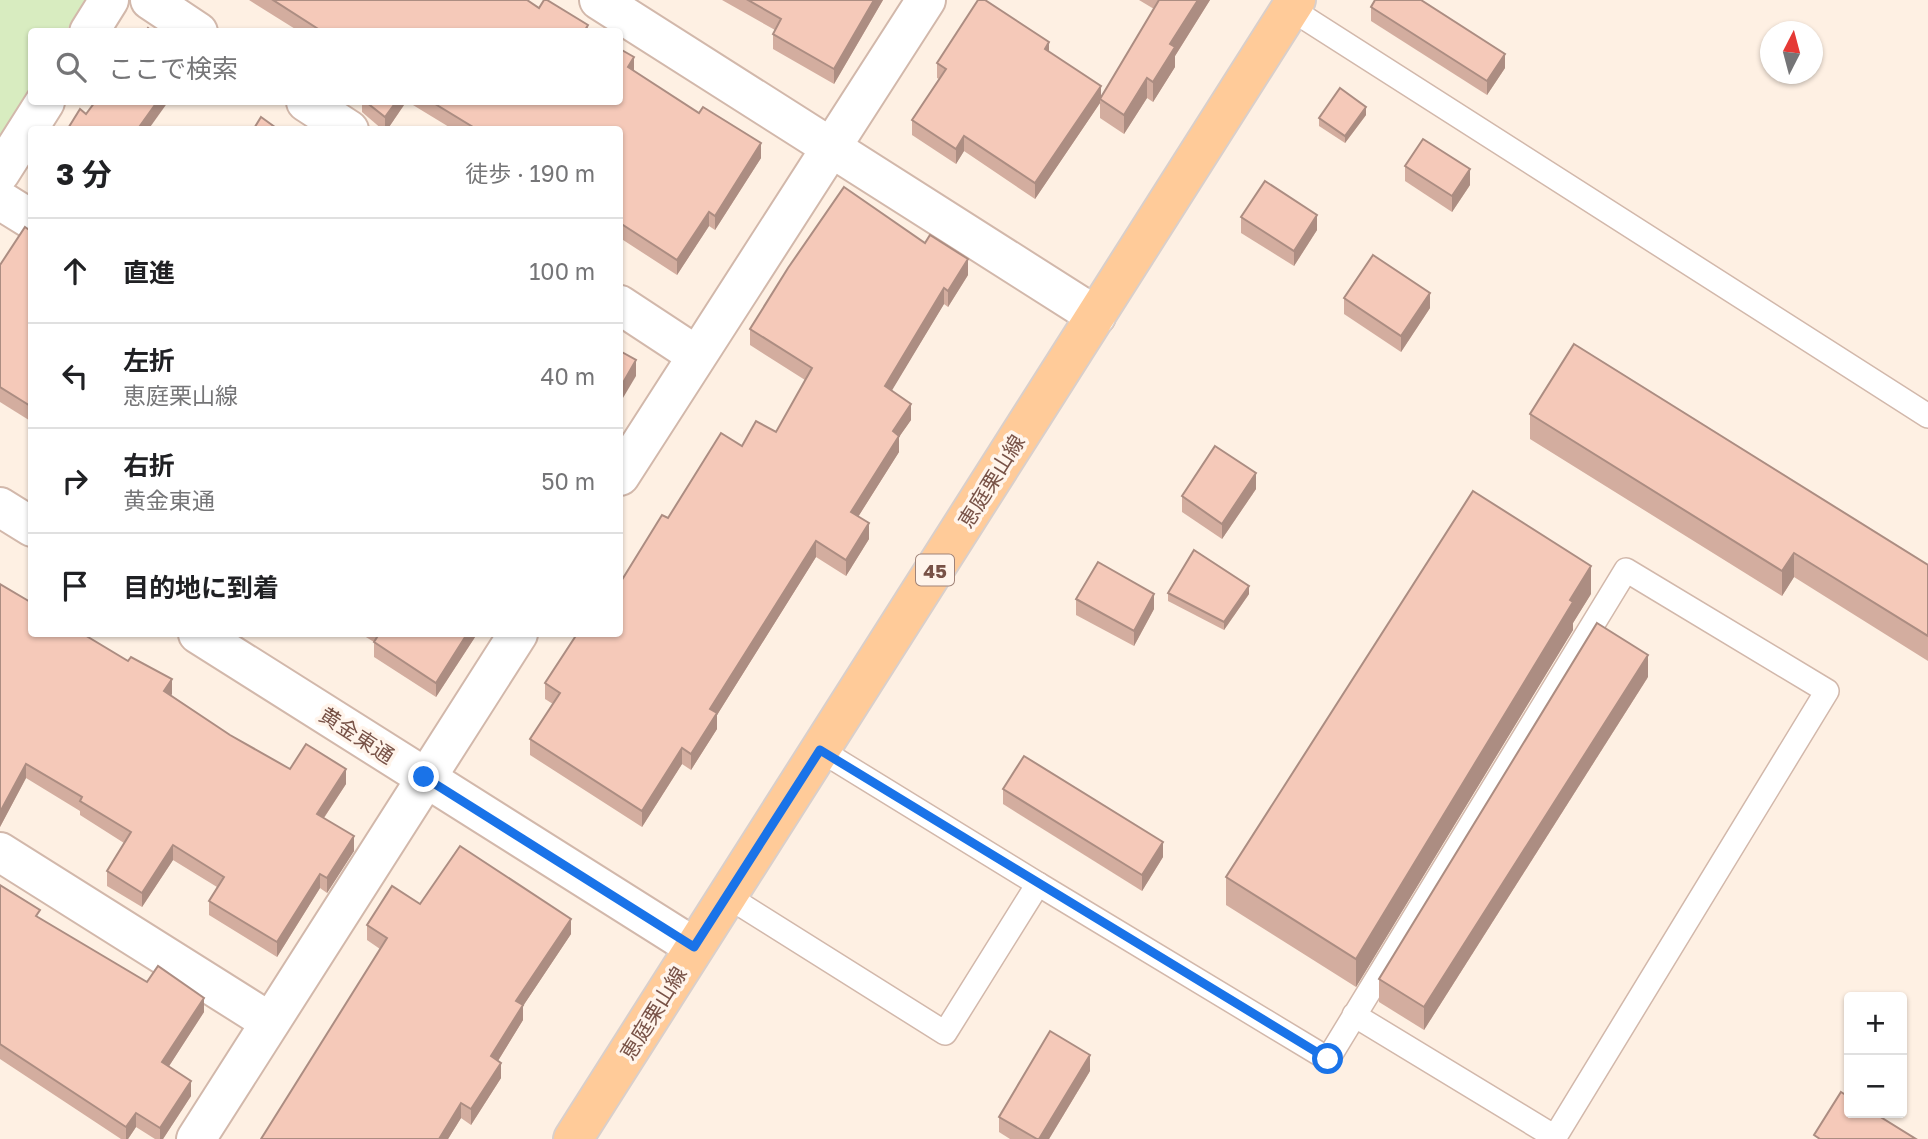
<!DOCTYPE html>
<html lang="ja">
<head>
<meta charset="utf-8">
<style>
  :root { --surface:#fff; --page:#f6f6f6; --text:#202124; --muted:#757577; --line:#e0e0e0 }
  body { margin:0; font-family:"Golos Text","Noto Sans JP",sans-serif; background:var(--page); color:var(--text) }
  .controls { position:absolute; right:21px; bottom:21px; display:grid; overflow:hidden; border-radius:7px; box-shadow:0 2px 5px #0004 }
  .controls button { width:63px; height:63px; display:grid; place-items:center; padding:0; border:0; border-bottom:2px solid var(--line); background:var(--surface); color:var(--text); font:35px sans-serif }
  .compass { position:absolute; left:1760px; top:21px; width:63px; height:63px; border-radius:50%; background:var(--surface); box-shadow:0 2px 5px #0004; rotate:6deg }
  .stop { position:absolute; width:21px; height:21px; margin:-16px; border:5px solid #1a73e8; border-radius:50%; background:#fff }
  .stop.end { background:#1a73e8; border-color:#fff; box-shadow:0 2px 7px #0008 }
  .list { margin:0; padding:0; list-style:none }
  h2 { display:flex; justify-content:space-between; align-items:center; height:91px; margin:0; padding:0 28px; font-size:30px }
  h2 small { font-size:23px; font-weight:400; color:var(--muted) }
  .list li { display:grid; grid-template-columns:46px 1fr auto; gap:21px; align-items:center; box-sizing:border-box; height:105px; padding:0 28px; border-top:2px solid var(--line) }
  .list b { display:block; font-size:26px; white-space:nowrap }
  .list p { margin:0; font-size:23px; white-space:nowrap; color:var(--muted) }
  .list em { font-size:23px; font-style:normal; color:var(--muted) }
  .icon { flex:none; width:38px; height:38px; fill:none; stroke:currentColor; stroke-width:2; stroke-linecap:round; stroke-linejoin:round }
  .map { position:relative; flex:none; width:1928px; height:1139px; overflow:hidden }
  .search { position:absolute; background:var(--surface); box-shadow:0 2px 5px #0004; left:28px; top:28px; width:595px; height:77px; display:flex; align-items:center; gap:18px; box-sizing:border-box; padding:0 24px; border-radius:7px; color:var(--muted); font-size:26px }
  .panel { position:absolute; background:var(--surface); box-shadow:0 2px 5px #0004; left:28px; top:126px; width:595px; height:511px; border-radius:7px }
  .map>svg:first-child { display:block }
  .green { fill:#d8ecc0 }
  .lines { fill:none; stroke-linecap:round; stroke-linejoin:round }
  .service-casing { stroke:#d2b8ab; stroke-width:26 }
  .minor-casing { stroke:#d2b8ab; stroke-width:42 }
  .tertiary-casing { stroke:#d2b8ab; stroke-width:42 }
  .primary-casing { stroke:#d9cfcb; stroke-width:42 }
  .service { stroke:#fff; stroke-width:23 }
  .minor { stroke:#fff; stroke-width:38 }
  .tertiary { stroke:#fff; stroke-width:38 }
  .primary { stroke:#ffcb99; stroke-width:38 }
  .wall { fill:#d3ad9f }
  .shaded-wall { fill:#ac8d82 }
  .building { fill:#f5c9b9; stroke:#ac8d82; stroke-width:2 }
  .route { stroke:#1a73e8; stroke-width:9 }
  .labels { text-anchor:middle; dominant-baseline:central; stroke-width:7; stroke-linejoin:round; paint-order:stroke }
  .shield { fill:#fff4eb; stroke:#a08378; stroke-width:2 }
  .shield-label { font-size:19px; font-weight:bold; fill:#785247 }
  .street-label { font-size:21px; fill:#785247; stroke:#fff4eb }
</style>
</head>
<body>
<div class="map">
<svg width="1928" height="1139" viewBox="0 0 1928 1139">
  <rect width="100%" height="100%" fill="#fef0e3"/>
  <polygon class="green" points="0,0 85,0 66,31 32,32 31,87 0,137"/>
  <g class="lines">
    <g class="service-casing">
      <g id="service">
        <polyline points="1291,9 1928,416"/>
        <polyline points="1038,884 1328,1059 1626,570 1827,691 1555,1137 1354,1015"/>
        <polyline points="727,896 945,1033 1038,884 820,750"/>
      </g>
    </g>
    <g class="minor-casing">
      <g id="minor">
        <polyline points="150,0 198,32"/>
        <polyline points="306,102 349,130"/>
        <polyline points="0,200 32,220"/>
        <polyline points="620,305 696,355"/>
        <polyline points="620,476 926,0"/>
        <polyline points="0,852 270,1022"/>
        <polyline points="196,1139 518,634"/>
      </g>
    </g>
    <g class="tertiary-casing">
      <g id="tertiary">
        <polyline points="599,0 1096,316"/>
        <polyline points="89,32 109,0"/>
        <polyline points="0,173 45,102"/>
        <polyline points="0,507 32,527"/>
        <polyline points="198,634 694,947"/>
      </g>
    </g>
    <g class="primary-casing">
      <polyline id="primary" points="573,1139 1296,0"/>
    </g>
    <use href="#service" class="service"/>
    <use href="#minor" class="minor"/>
    <use href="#tertiary" class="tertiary"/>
    <use href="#primary" class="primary"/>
  </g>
  <g class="wall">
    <polygon points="249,0 527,0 539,8 588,25 588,32 300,32"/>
    <polygon points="722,0 883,0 834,84 773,49 773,34 775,30"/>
    <polygon points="1139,0 1210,0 1175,56 1175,67 1153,102 1147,98 1124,134 1100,118 1100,103 1035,199 964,151 956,164 912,135 912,120 939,79 937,78 937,63 1049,52 1101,97 1154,9"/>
    <polygon points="1371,7 1505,68 1487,95 1371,21"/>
    <polygon points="634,71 761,158 715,230 709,226 677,275 620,238 620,130 454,130 408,102 620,102"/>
    <polygon points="362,102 406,102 387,130 383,130 362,112"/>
    <polygon points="1366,115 1345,143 1319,126 1319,118"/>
    <polygon points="1405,166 1470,185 1452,212 1405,181"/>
    <polygon points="1241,217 1317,230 1294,266 1241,233"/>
    <polygon points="32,232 32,422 0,402 0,265"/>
    <polygon points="968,275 948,307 944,304 891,391 911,420 899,437 899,452 858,517 869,539 846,576 816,557 717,715 717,729 691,770 682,764 642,827 530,755 530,739 553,704 545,699 545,683 620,634 668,518 742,446 776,432 805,380 750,345 750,329"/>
    <polygon points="1344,298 1430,308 1401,352 1344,314"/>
    <polygon points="1530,414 1928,565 1928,661 1794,577 1782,596 1530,439"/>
    <polygon points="1256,489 1222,539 1182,512 1182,496"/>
    <polygon points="0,584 172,694 171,695 230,735 290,769 346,784 324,818 354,851 327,893 320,888 277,957 209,915 209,901 217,887 173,860 142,907 107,886 107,871 124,843 80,815 80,811 26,778 0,827"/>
    <polygon points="1168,593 1249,594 1224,630 1168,601"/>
    <polygon points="1591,594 1573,623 1573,630 1356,987 1226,905 1226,877"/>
    <polygon points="1076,599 1154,609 1134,646 1076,615"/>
    <polygon points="361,634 477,634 436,697 374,657 374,642"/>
    <polygon points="1648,677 1424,1030 1379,1002 1379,979"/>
    <polygon points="1003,789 1163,857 1142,891 1003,804"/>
    <polygon points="0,885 40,919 147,982 204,1012 169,1066 191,1096 163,1139 155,1139 136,1127 128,1139 121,1139 0,1059"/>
    <polygon points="420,904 571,934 523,1006 523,1020 498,1061 501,1078 471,1125 461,1118 448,1139 261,1139 380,949 367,940 367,925"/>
    <polygon points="1090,1071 1049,1139 1010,1139 999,1132 999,1117"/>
  </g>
  <g class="shaded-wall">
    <polygon points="874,0 883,0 834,84 834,69"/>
    <polygon points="1198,0 1210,0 1175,56 1175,67 1153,102 1153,82 1170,44"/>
    <polygon points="1049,42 1049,57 1045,49"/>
    <polygon points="1505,54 1505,68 1487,95 1487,81"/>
    <polygon points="634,57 634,72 628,67"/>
    <polygon points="1147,78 1147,98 1124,134 1124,115"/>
    <polygon points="1101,86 1101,100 1100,99 1100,103 1035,199 1035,183"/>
    <polygon points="157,102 168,102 148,130 137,130"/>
    <polygon points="396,102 406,102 387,130 385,130 385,117"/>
    <polygon points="1366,107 1366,115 1345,143 1345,136"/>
    <polygon points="964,136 964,151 956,164 956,149"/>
    <polygon points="761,143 761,158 715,230 715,216"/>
    <polygon points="1470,169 1470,185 1452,212 1452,196"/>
    <polygon points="709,212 709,226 677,275 677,260"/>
    <polygon points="1317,215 1317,230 1294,266 1294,251"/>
    <polygon points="968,259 968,275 948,307 948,291"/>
    <polygon points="944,288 944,304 885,402 885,386"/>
    <polygon points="1430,293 1430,308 1401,352 1401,336"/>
    <polygon points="636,360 636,376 620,403 620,388"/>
    <polygon points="911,404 911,420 899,437 899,452 851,528 851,512 893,431"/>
    <polygon points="1256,473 1256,489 1222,539 1222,524"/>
    <polygon points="869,523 869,539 846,576 846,560"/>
    <polygon points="816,541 816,557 717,715 717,729 691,770 691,754 710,709"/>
    <polygon points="1794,553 1794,577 1782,596 1782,571"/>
    <polygon points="1591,566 1591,594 1573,623 1573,630 1356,987 1356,959 1570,600"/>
    <polygon points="1249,586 1249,594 1224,630 1224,622"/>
    <polygon points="1154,594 1154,609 1134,646 1134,631"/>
    <polygon points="467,634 477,634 436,697 436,683"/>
    <polygon points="1648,655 1648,677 1424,1030 1424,1007"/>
    <polygon points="172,679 172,694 164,706 164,691"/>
    <polygon points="682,748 682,764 642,827 642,811"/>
    <polygon points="26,764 26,778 0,827 0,812"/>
    <polygon points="346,769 346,784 317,828 317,814"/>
    <polygon points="354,836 354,851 327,893 327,878"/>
    <polygon points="1163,842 1163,857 1142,891 1142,875"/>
    <polygon points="173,845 173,860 142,907 142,893"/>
    <polygon points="320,874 320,888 277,957 277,942"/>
    <polygon points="571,919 571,934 523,1006 523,1020 491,1072 491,1056 516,1001"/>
    <polygon points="204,998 204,1012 162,1077 162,1062"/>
    <polygon points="1090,1055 1090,1071 1049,1139 1039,1139"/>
    <polygon points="501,1063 501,1078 471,1125 471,1109"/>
    <polygon points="191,1081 191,1096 163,1139 160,1139 160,1128"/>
    <polygon points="461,1103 461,1118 448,1139 439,1139"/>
    <polygon points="136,1113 136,1127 128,1139 126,1139 126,1127"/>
  </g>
  <g class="building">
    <polygon points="273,0 527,0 539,8 544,0 547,0 588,25 585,30 588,32 323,32"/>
    <polygon points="748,0 874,0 834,69 773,34 781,19"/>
    <polygon points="978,0 985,0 1049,42 1045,49 1101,86 1035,183 964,136 956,149 912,120 946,69 937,63"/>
    <polygon points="1159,0 1198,0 1170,44 1175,47 1153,82 1147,78 1124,115 1100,99"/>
    <polygon points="1375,0 1421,0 1505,54 1487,81 1371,7"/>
    <polygon points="148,28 153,32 145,32"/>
    <polygon points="620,49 634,57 628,67 699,113 703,107 761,143 715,216 709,212 677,260 620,223 620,130 478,130 432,102 620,102"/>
    <polygon points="1340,88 1366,107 1345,136 1319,118"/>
    <polygon points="95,102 157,102 137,130 67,130 80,109 86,114"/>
    <polygon points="366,102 396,102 385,117"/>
    <polygon points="261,117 279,130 253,130"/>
    <polygon points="1423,139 1470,169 1452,196 1405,166"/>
    <polygon points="1265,181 1317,215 1294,251 1241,217"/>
    <polygon points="844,187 925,243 930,235 968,259 948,291 944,288 885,386 911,404 893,431 899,436 851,512 869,523 846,560 816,541 710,709 717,713 691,754 682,748 642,811 530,739 560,693 545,683 577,634 620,634 620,583 662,515 668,518 721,433 742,446 756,421 776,432 812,368 750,329 788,268"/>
    <polygon points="25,227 32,232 32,407 0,387 0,265"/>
    <polygon points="1373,255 1430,293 1401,336 1344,298"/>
    <polygon points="1574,344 1928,565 1928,636 1794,553 1782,571 1530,414"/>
    <polygon points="620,351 636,360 620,388"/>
    <polygon points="1215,446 1256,473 1222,524 1182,496"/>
    <polygon points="1473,491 1591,566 1570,600 1573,602 1356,959 1226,877"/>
    <polygon points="1194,550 1249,586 1224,622 1168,593"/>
    <polygon points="1098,562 1154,594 1134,631 1076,599"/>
    <polygon points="0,584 32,603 32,634 83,634 128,661 131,657 172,679 164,691 230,735 290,769 306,744 346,769 317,814 354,836 327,878 320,874 277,942 209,901 224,877 173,845 142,893 107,871 131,832 80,801 82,797 26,764 0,812"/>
    <polygon points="1597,623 1648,655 1424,1007 1379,979"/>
    <polygon points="379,634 467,634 436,683 374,642"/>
    <polygon points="1024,756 1163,842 1142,875 1003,789"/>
    <polygon points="460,846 571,919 516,1001 523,1005 491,1056 501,1063 471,1109 461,1103 439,1139 261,1139 387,938 367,925 392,886 420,904"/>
    <polygon points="0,885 40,910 36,916 147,982 158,966 204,998 162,1062 191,1081 160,1128 136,1113 126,1127 0,1044"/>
    <polygon points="1050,1031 1090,1055 1039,1139 1037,1139 999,1117"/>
    <polygon points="1841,1092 1849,1097 1849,1113 1874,1113 1916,1139 1820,1139 1814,1135"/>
  </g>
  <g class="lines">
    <polyline class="route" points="424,777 694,947 820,750 1328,1059"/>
  </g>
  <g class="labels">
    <rect class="shield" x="916" y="554.5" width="38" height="31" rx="5"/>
    <g class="shield-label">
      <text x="935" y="570">45</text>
    </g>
    <g class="street-label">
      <text transform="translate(991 481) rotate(-58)">恵庭栗山線</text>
      <text transform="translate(357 735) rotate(33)">黄金東通</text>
      <text transform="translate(653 1013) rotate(-58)">恵庭栗山線</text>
    </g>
  </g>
</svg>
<div class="controls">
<button>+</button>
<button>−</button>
</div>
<svg class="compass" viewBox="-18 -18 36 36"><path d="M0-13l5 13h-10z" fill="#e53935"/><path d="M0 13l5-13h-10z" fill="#757577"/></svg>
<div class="stop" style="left:1328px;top:1059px"></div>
<div class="stop end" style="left:424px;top:777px"></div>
<div class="search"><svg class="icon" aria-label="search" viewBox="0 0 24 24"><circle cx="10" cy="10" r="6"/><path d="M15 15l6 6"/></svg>ここで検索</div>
<section class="panel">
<h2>3 分<small>徒歩 · 190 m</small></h2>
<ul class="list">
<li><svg class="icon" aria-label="ahead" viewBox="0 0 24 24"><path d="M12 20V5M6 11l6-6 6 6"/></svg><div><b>直進</b></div><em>100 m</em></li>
<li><svg class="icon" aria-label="left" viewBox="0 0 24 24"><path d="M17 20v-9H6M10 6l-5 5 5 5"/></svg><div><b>左折</b><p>恵庭栗山線</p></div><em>40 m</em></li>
<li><svg class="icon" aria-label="right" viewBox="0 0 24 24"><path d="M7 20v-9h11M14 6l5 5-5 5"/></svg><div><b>右折</b><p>黄金東通</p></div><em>50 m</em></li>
<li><svg class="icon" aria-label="arrive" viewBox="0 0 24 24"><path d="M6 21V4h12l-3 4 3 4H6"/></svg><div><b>目的地に到着</b></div></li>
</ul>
</section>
</div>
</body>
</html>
